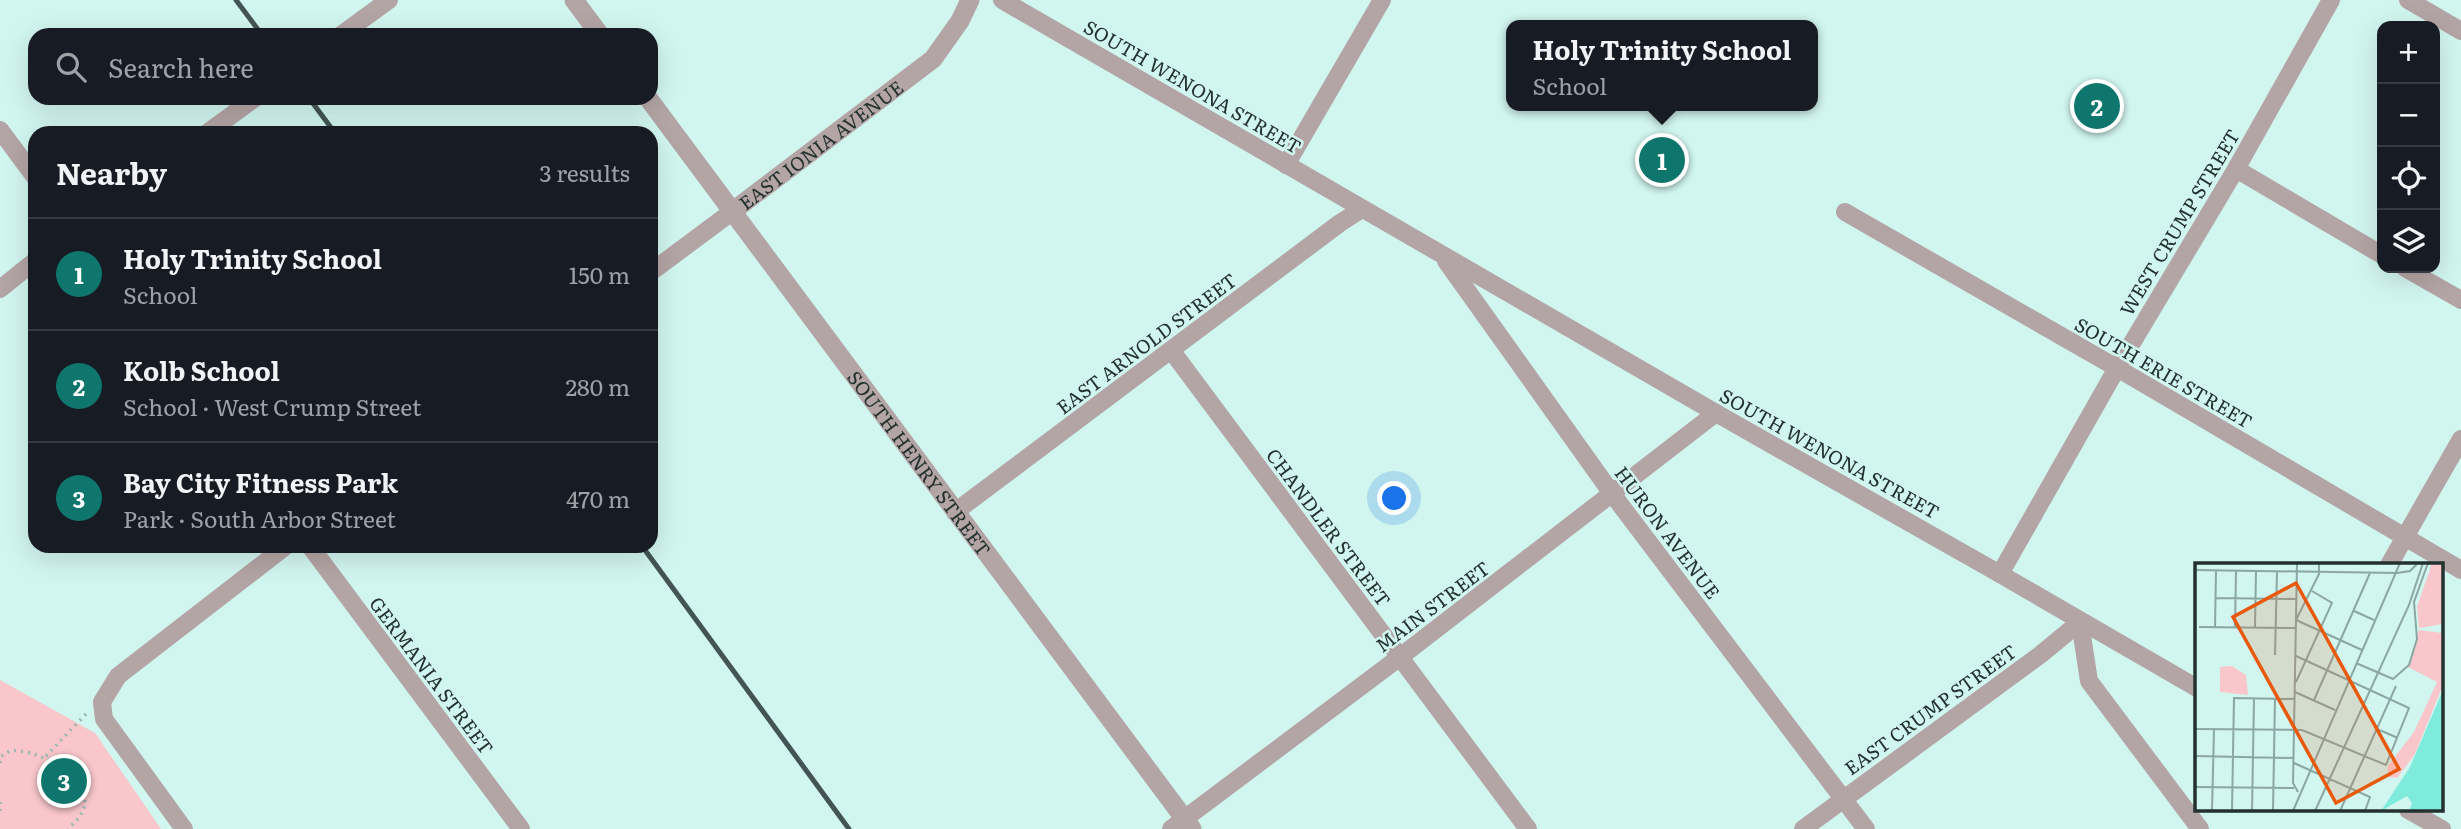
<!DOCTYPE html>
<html lang="en">
<head>
<meta charset="utf-8">
<style>
  :root { --surface:#171b24; --page:#20242c; --text:#f1f3f6; --muted:#9ea1a6; --line:#363941; --accent:#0f766e }
  body { margin:0; font-family:Literata,serif; background:var(--page); color:var(--text) }
  .controls { position:absolute; right:21px; top:21px; display:grid; overflow:hidden; border-radius:14px; box-shadow:0 7px 28px #0002 }
  .controls button { width:63px; height:63px; display:grid; place-items:center; padding:0; border:0; border-bottom:2px solid var(--line); background:var(--surface); color:var(--text); font:35px sans-serif }
  .you { position:absolute; left:1395px; top:499px; width:24px; height:24px; margin:-18px; border:5px solid #fff; border-radius:50%; background:#1a73e8; box-shadow:0 0 0 10px #1a73e833 }
  .badge { display:grid; place-items:center; width:46px; height:46px; border-radius:50%; background:var(--accent); color:#fff; font-size:23px; font-weight:700 }
  .pin { position:absolute; translate:-50% -50%; border:4px solid #fff; box-shadow:0 2px 7px #0006 }
  .popup { position:absolute; left:1506px; top:20px; width:312px; height:91px; box-sizing:border-box; display:grid; place-content:center; border-radius:14px; background:var(--surface); filter:drop-shadow(0 2px 5px #0005); font-size:23px; white-space:nowrap; color:var(--muted) }
  .popup b { font-size:26px; color:var(--text) }
  .popup::after { content:''; position:absolute; left:50%; top:100%; margin-left:-14px; border:14px solid transparent; border-top-color:var(--surface) }
  .list { margin:0; padding:0; list-style:none }
  h2 { display:flex; justify-content:space-between; align-items:center; height:91px; margin:0; padding:0 28px; font-size:30px }
  h2 small { font-size:23px; font-weight:400; color:var(--muted) }
  .list li { display:grid; grid-template-columns:46px 1fr auto; gap:21px; align-items:center; box-sizing:border-box; height:112px; padding:0 28px; border-top:2px solid var(--line) }
  .list b { display:block; font-size:26px; white-space:nowrap }
  .list p { margin:0; font-size:23px; white-space:nowrap; color:var(--muted) }
  .list em { font-size:23px; font-style:normal; color:var(--muted) }
  .icon { flex:none; width:38px; height:38px; fill:none; stroke:currentColor; stroke-width:2; stroke-linecap:round; stroke-linejoin:round }
  .map { position:relative; flex:none; width:2461px; height:829px; overflow:hidden }
  .search { position:absolute; background:var(--surface); box-shadow:0 7px 28px #0002; left:28px; top:28px; width:630px; height:77px; display:flex; align-items:center; gap:18px; box-sizing:border-box; padding:0 24px; border-radius:21px; color:var(--muted); font-size:26px }
  .panel { position:absolute; background:var(--surface); box-shadow:0 7px 28px #0002; left:28px; top:126px; width:630px; height:427px; border-radius:21px }
  .map>svg:first-child { display:block }
  .green { fill:#f9c7cb }
  .lines { fill:none; stroke-linecap:round; stroke-linejoin:round }
  .path { stroke:#9bb8b3; stroke-width:3.5; stroke-dasharray:2 5; stroke-linecap:butt }
  .minor { stroke:#b3a4a5; stroke-width:18 }
  .tertiary { stroke:#b3a4a5; stroke-width:19 }
  .rail { stroke:#435552; stroke-width:5 }
  .labels { text-anchor:middle; dominant-baseline:central; stroke-width:5; stroke-linejoin:round; paint-order:stroke }
  .street-label { font-size:19px; fill:#23312f; stroke:#d1f5ef }
  .inset-road { fill:none; stroke:#8ba7a2; stroke-width:2 }
  .view { fill:#e8590c; fill-opacity:0.15; stroke:#e8590c; stroke-width:3.5 }
  .inset-edge { fill:none; stroke:#23312f; stroke-width:3.5 }
</style>
</head>
<body>
<div class="map">
<svg width="2461" height="829" viewBox="0 0 2461 829">
  <rect width="100%" height="100%" fill="#d1f5ef"/>
  <polygon class="green" points="0,680 95,733 161,829 0,829"/>
  <g class="lines">
    <g class="path">
      <polyline points="46,756 86,714"/>
      <path d="M0,763L1,757C9,749 15,750 26,752C56,759 75,775 86,804L79,818L68,829"/>
      <polyline points="0,802 0,811"/>
    </g>
    <g class="minor">
      <polyline points="1002,0 1716,413 2000,574 2197,688"/>
      <polyline points="2408,0 2461,31"/>
      <polyline points="341,35 389,0"/>
      <polyline points="0,130 35,177"/>
      <polyline points="207,133 255,98"/>
      <polyline points="1286,165 1382,0"/>
      <polyline points="2236,169 2382,255"/>
      <polyline points="1845,212 2117,368 2461,570"/>
      <polyline points="1446,261 1613,495 1866,829"/>
      <polyline points="2405,268 2461,300"/>
      <polyline points="651,272 733,211"/>
      <polyline points="0,289 35,261"/>
      <polyline points="1171,350 1528,829"/>
      <polyline points="955,512 1340,223 1362,209"/>
      <polyline points="310,546 521,829"/>
      <polyline points="2389,565 2461,439"/>
      <polyline points="2000,574 2117,368 2236,169 2331,0"/>
      <polyline points="2080,622 2089,681 2200,829"/>
      <polyline points="2408,810 2442,829"/>
      <polyline points="184,829 104,719 102,702 118,676 286,546"/>
      <polyline points="1171,829 1400,657 1716,413"/>
      <polyline points="1803,829 2040,655 2080,622"/>
    </g>
    <g class="tertiary">
      <polyline points="574,0 600,35"/>
      <path id="s1" d="M648,98L1192,829"/>
      <path id="s2" d="M733,211L933,59L960,21L970,0"/>
    </g>
    <g class="rail">
      <polyline points="236,0 262,35"/>
      <polyline points="309,98 335,133"/>
      <polyline points="642,546 849,829"/>
    </g>
  </g>
  <g class="labels">
    <g class="street-label">
      <text transform="translate(1193 86) rotate(30)">SOUTH WENONA STREET</text>
      <text stroke="none"><textPath href="#s2" startOffset="110">EAST IONIA AVENUE</textPath></text>
      <text transform="translate(2179 222) rotate(-59)">WEST CRUMP STREET</text>
      <text transform="translate(1146 343) rotate(-37)">EAST ARNOLD STREET</text>
      <text transform="translate(2164 372) rotate(30)">SOUTH ERIE STREET</text>
      <text transform="translate(1830 453) rotate(29)">SOUTH WENONA STREET</text>
      <text stroke="none"><textPath href="#s1" startOffset="455">SOUTH HENRY STREET</textPath></text>
      <text transform="translate(1329 527) rotate(53)">CHANDLER STREET</text>
      <text transform="translate(1668 532) rotate(53)">HURON AVENUE</text>
      <text transform="translate(1432 606) rotate(-37)">MAIN STREET</text>
      <text transform="translate(432 675) rotate(53)">GERMANIA STREET</text>
      <text transform="translate(1930 709) rotate(-36)">EAST CRUMP STREET</text>
    </g>
  </g>
  <g transform="translate(2195 563)">
    <rect width="248" height="248" fill="#d1f5ef"/>
    <path d="M237,0H248V61L224,65L222,44ZM224,67L248,70V122L220,191L202,215L193,214V203L219,169L242,119L213,104ZM37,103L51,112L53,132L25,129V104Z" fill="#f9c7cb"/>
    <path d="M248,127V248H214L217,240L212,233L186,248L215,204Z" fill="#7febdd"/>
    <path class="inset-road" d="M102,0L98,220L103,229M124,0V11L101,57L167,87M0,7L202,10L215,8L223,0M21,35L101,36M159,48L179,57M4,64L101,65M20,64L21,8M40,64L41,8M60,64L61,8M80,92L82,9M161,100L198,116L214,102L222,76L219,39L233,0M101,119L137,40L117,28M100,129L140,147M119,137L175,10M0,166L107,167L191,202L214,145L101,93M182,166L203,175M0,193L99,195M99,200L175,234L170,248M0,224L99,225M17,248L19,166M37,248L39,135L100,136M57,248L59,136M78,248L80,136M98,248L205,0M120,248L214,42L228,0M145,248L201,123"/>
    <path class="view" d="M101,20L204,206L141,240L38,54Z"/>
    <rect width="248" height="248" class="inset-edge"/>
  </g>
</svg>
<div class="controls">
<button>+</button>
<button>−</button>
<button><svg class="icon" aria-label="locate" viewBox="0 0 24 24"><circle cx="12" cy="12" r="6"/><path d="M12 2v4M12 18v4M2 12h4M18 12h4"/></svg></button>
<button><svg class="icon" aria-label="layers" viewBox="0 0 24 24"><path d="M12 4l9 5-9 5-9-5zM3 14l9 5 9-5"/></svg></button>
</div>
<div class="you"></div>
<div class="pin badge" style="left:1662px;top:160px">1</div>
<div class="popup"><b>Holy Trinity School</b>School</div>
<div class="pin badge" style="left:2097px;top:106px">2</div>
<div class="pin badge" style="left:64px;top:781px">3</div>
<div class="search"><svg class="icon" aria-label="search" viewBox="0 0 24 24"><circle cx="10" cy="10" r="6"/><path d="M15 15l6 6"/></svg>Search here</div>
<section class="panel">
<h2>Nearby<small>3 results</small></h2>
<ul class="list">
<li><span class="badge">1</span><div><b>Holy Trinity School</b><p>School</p></div><em>150 m</em></li>
<li><span class="badge">2</span><div><b>Kolb School</b><p>School · West Crump Street</p></div><em>280 m</em></li>
<li><span class="badge">3</span><div><b>Bay City Fitness Park</b><p>Park · South Arbor Street</p></div><em>470 m</em></li>
</ul>
</section>
</div>
</body>
</html>
